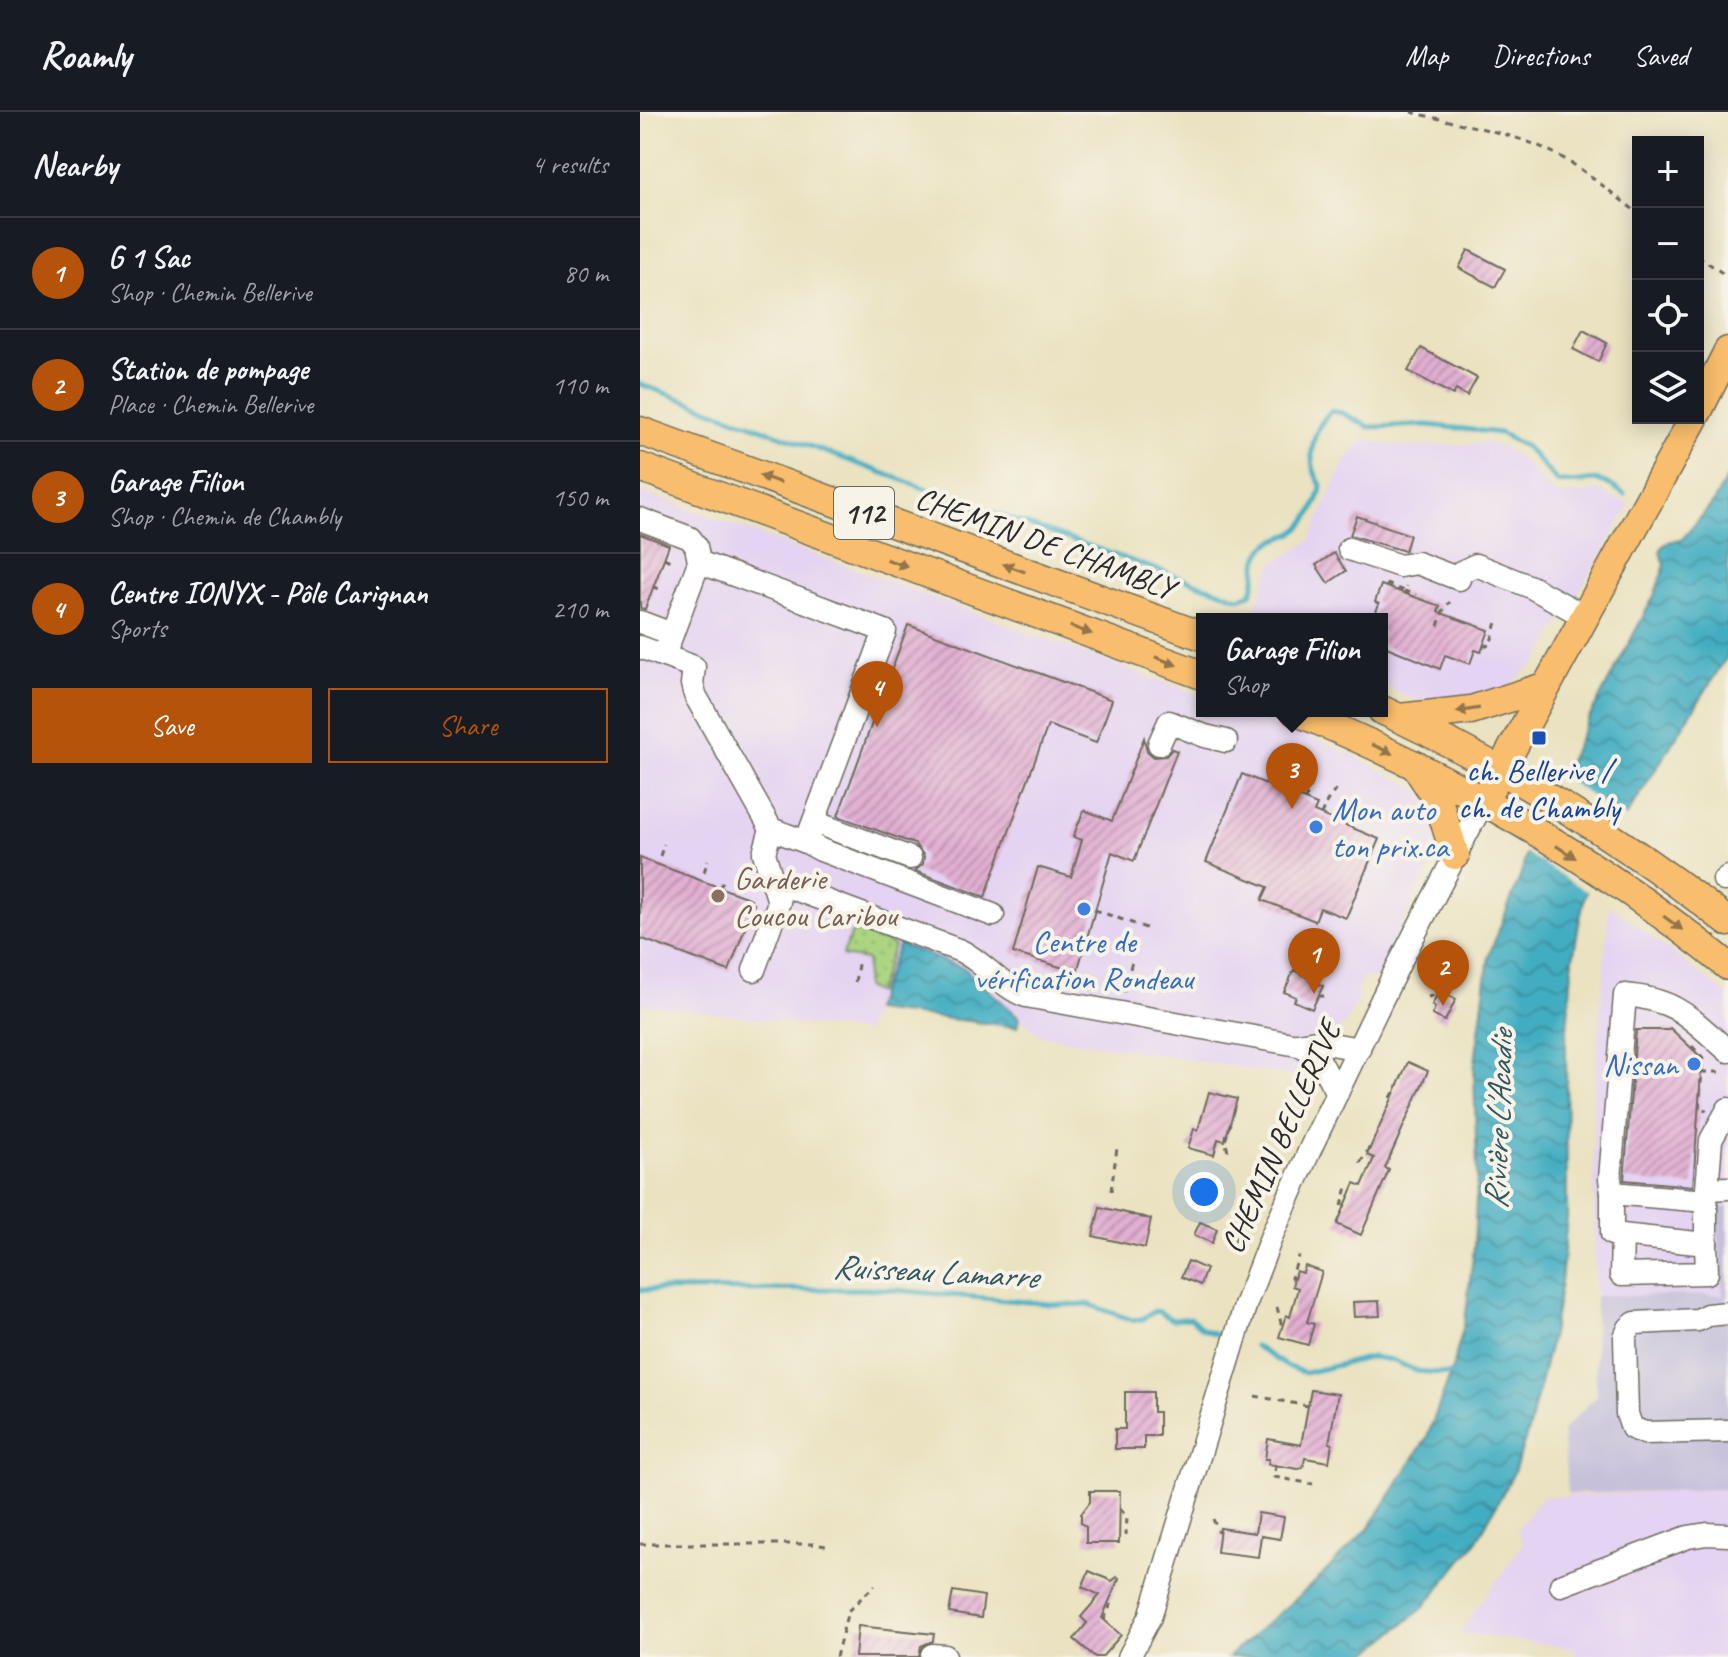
<!DOCTYPE html>
<html lang="en">
<head>
<meta charset="utf-8">
<style>
  :root { --surface:#171b24; --page:#242831; --text:#f1f3f6; --muted:#9ea1a6; --line:#363941; --accent:#b45309 }
  body { margin:0; font-family:Caveat,sans-serif; background:var(--page); color:var(--text) }
  .controls { position:absolute; right:24px; top:24px; display:grid; overflow:hidden; border-radius:0px; box-shadow:0 4px 20px #0003 }
  .controls button { width:72px; height:72px; display:grid; place-items:center; padding:0; border:0; border-bottom:2px solid var(--line); background:var(--surface); color:var(--text); font:40px sans-serif }
  .you { position:absolute; left:564px; top:1080px; width:28px; height:28px; margin:-20px; border:6px solid #fff; border-radius:50%; background:#1a73e8; box-shadow:0 0 0 12px #1a73e833 }
  .badge { display:grid; place-items:center; width:52px; height:52px; border-radius:50%; background:var(--accent); color:#fff; font-size:26px; font-weight:700 }
  .pin { position:absolute; translate:-50% -66px; filter:drop-shadow(0 2px 4px #0008) }
  .pin::after { content:''; position:absolute; top:42px; width:28px; height:24px; background:inherit; clip-path:polygon(0 0,100% 0,50% 100%) }
  .popup { position:absolute; left:556px; top:501px; width:192px; height:104px; box-sizing:border-box; display:grid; place-content:center; border-radius:0px; background:var(--surface); filter:drop-shadow(0 2px 6px #0005); font-size:26px; white-space:nowrap; color:var(--muted) }
  .popup b { font-size:30px; color:var(--text) }
  .popup::after { content:''; position:absolute; left:50%; top:100%; margin-left:-16px; border:16px solid transparent; border-top-color:var(--surface) }
  .list { margin:0; padding:0; list-style:none }
  h2 { display:flex; justify-content:space-between; align-items:center; height:104px; margin:0; padding:0 32px; font-size:34px }
  h2 small { font-size:26px; font-weight:400; color:var(--muted) }
  .list li { display:grid; grid-template-columns:52px 1fr auto; gap:24px; align-items:center; box-sizing:border-box; height:112px; padding:0 32px; border-top:2px solid var(--line) }
  .list b { display:block; font-size:30px; white-space:nowrap }
  .list p { margin:0; font-size:26px; white-space:nowrap; color:var(--muted) }
  .list em { font-size:26px; font-style:normal; color:var(--muted) }
  .actions { display:flex; gap:16px; padding:24px 32px }
  .actions a { flex:1; padding:18px 0; border:2px solid var(--accent); border-radius:0px; text-align:center; font-size:28px; color:var(--accent) }
  .actions .main { background:var(--accent); color:#fff }
  .icon { flex:none; width:44px; height:44px; fill:none; stroke:currentColor; stroke-width:2; stroke-linecap:round; stroke-linejoin:round }
  .map { position:relative; flex:none; width:1088px; height:1545px; overflow:hidden }
  header { display:flex; align-items:center; gap:48px; box-sizing:border-box; height:112px; padding:0 40px; background:var(--surface); border-bottom:2px solid var(--line) }
  header strong { font-size:38px }
  nav { display:flex; gap:44px; margin-inline-start:auto; font-size:28px }
  main { display:flex }
  aside { flex:1; background:var(--surface) }
  .map>svg:first-child { display:block }
  .built { fill:#e4d3f2 }
  .industrial { fill:#c6c0da }
  .green { fill:url(#green-dots); stroke:#6b8056; stroke-width:2 }
  .water { fill:url(#water-waves); stroke:#366c76; stroke-width:2 }
  .pier { fill:#eae2c0 }
  .lines { fill:none; stroke-linecap:round; stroke-linejoin:round }
  .stream { stroke:#42adc1; stroke-width:5 }
  .building { fill:url(#building-hatch) }
  .minor-casing { stroke:#6e6b5f; stroke-width:25 }
  .major-casing { stroke:#6e6b5f; stroke-width:31 }
  .path { stroke:#6e6b5f; stroke-width:3; stroke-dasharray:6 6; stroke-linecap:butt }
  .minor { stroke:#fff; stroke-width:22 }
  .major { stroke:#f9be6d; stroke-width:28 }
  .oneway { fill:#92744c }
  .transit-dot { fill:#1a4fb4; stroke:#f7f3e8; stroke-width:3 }
  .shop-dot { fill:#3f7fe0; stroke:#f7f3e8; stroke-width:3 }
  .education-dot { fill:#8d6e63; stroke:#f7f3e8; stroke-width:3 }
  .labels { text-anchor:middle; dominant-baseline:central; stroke-width:8; stroke-linejoin:round; paint-order:stroke }
  .shield { fill:#f7f3e8; stroke:#686764; stroke-width:2 }
  .shield-label { font-size:30px; font-weight:bold; fill:#2b2b2b }
  .street-label { font-size:32px; fill:#2b2b2b; stroke:#f7f3e8 }
  .transit-label { font-size:32px; fill:#164399; stroke:#f7f3e8 }
  .shop-label { font-size:32px; fill:#366cbe; stroke:#f7f3e8; text-anchor:start }
  .education-label { font-size:32px; fill:#785e54; stroke:#f7f3e8; text-anchor:start }
  .water-label { font-size:34px; font-style:italic; fill:#335860; stroke:#f7f3e8 }
</style>
</head>
<body>
<header>
<strong>Roamly</strong>
<nav><a>Map</a><a>Directions</a><a>Saved</a></nav>
</header>
<main>
<aside>
<h2>Nearby<small>4 results</small></h2>
<ul class="list">
<li><span class="badge">1</span><div><b>G 1 Sac</b><p>Shop · Chemin Bellerive</p></div><em>80 m</em></li>
<li><span class="badge">2</span><div><b>Station de pompage</b><p>Place · Chemin Bellerive</p></div><em>110 m</em></li>
<li><span class="badge">3</span><div><b>Garage Filion</b><p>Shop · Chemin de Chambly</p></div><em>150 m</em></li>
<li><span class="badge">4</span><div><b>Centre IONYX - Pôle Carignan</b><p>Sports</p></div><em>210 m</em></li>
</ul>
<div class="actions"><a class="main">Save</a><a>Share</a></div>
</aside>
<div class="map">
<svg width="1088" height="1545" viewBox="0 0 1088 1545">
  <defs>
    <pattern id="green-dots" width="8" height="8" patternUnits="userSpaceOnUse" patternTransform="scale(2)"><rect width="8" height="8" fill="#abd581"/><path d="M2 2h.1M6 6h.1" fill="none" stroke="#93b770" stroke-width="1.8" stroke-linecap="round"/></pattern>
    <pattern id="water-waves" width="16" height="10" patternUnits="userSpaceOnUse" patternTransform="scale(2)"><rect width="16" height="10" fill="#42adc1"/><path d="M0 5q4-4 8 0t8 0" fill="none" stroke="#378d9d"/></pattern>
    <pattern id="building-hatch" width="6" height="6" patternUnits="userSpaceOnUse" patternTransform="scale(2)"><rect width="6" height="6" fill="#e2afd2"/><path d="M-1 1l2-2M0 6l6-6M5 7l2-2" fill="none" stroke="#b78fab"/></pattern>
  </defs>
  <rect width="100%" height="100%" fill="#f7f3e8"/>
  <filter id="ink" filterUnits="userSpaceOnUse"><feTurbulence type="fractalNoise" baseFrequency=".0125" numOctaves="2"/><feDisplacementMap in="SourceGraphic" scale="16" xChannelSelector="R" yChannelSelector="G"/><feConvolveMatrix kernelMatrix="1 2 1 2 8 2 1 2 1" color-interpolation-filters="sRGB"/></filter>
  <filter id="wash" filterUnits="userSpaceOnUse"><feTurbulence type="fractalNoise" baseFrequency=".006" numOctaves="4" result="noise"/><feDisplacementMap in="SourceGraphic" scale="32" xChannelSelector="R" yChannelSelector="G"/><feGaussianBlur stdDeviation="1.8" result="paint"/><feColorMatrix in="noise" values="0 0 0 0 0 0 0 0 0 0 0 0 0 0 0 0 0 1.4 0 .05"/><feComposite in="paint" operator="in"/></filter>
  <g filter="url(#wash)">
    <rect width="100%" height="100%" fill="#eae2c0"/>
    <g class="built">
      <polygon points="723,328 767,335 845,331 861,335 879,345 907,375 918,382 934,383 957,378 990,393 897,550 867,575 850,583 787,590 770,586 742,573 742,507 610,507 633,451 669,430 705,348"/>
      <polygon points="0,379 562,584 562,599 603,599 649,616 700,637 778,677 786,685 797,726 792,750 736,866 723,866 716,881 720,883 706,910 694,922 682,969 399,923 324,856 259,832 225,920 0,892"/>
      <polygon points="969,793 1088,883 1088,1095 1078,1097 1083,1183 955,1184 953,990"/>
      <polygon points="1088,1377 1088,1545 936,1545 934,1536 819,1521 883,1432 877,1418 901,1385"/>
    </g>
    <polygon class="industrial" points="1088,1095 1088,1377 928,1382 922,1319 956,1284 955,1184 1083,1183 1077,1097"/>
    <polygon class="green" points="213,818 254,833 237,881 225,875 227,848 202,844"/>
    <g class="water">
      <path d="M1088,364V543L985,706L945,784L939,811L933,846L926,929L927,1105L921,1170L912,1222L890,1313L874,1360L837,1429L783,1496L723,1545H588L674,1471L729,1416L787,1325L811,1261L825,1209L834,1135L837,1064L834,958L849,843L880,765L886,742L948,608L1014,484L1025,453L1020,440C1023,430 1032,428 1041,428L1045,424L1072,392Z"/>
      <polygon points="259,832 324,856 379,905 377,915 233,898"/>
    </g>
    <polygon class="pier" points="919,663 989,708 951,782 883,739"/>
    <g class="lines">
      <g class="stream">
        <path d="M0,272L325,391L599,486L611,482C619,467 612,448 625,435C633,427 644,426 653,421C666,415 681,387 681,373C665,349 671,319 691,299L702,301L729,315L788,313L860,321L886,335L917,369C952,376 948,356 984,382"/>
        <polyline points="0,1178 243,1177 421,1193 448,1192 492,1208 502,1207 515,1199 519,1200 533,1208 551,1206 562,1217 576,1222"/>
        <polyline points="615,1234 646,1254 665,1261 732,1245 752,1248 777,1259 818,1263"/>
      </g>
    </g>
    <g id="blocks">
      <g class="building">
        <polygon points="828,138 865,157 855,175 819,156"/>
        <polygon points="943,218 967,231 958,250 933,237"/>
        <polygon points="781,236 837,266 827,284 816,278 813,283 768,259"/>
        <polygon points="717,404 770,423 765,439 710,423"/>
        <polygon points="0,422 29,433 5,497 0,496"/>
        <polygon points="694,441 706,459 688,471 676,453"/>
        <polygon points="741,473 800,494 798,500 849,518 841,540 835,538 830,552 805,543 800,557 742,533 742,507 733,507 739,492 735,490"/>
        <polygon points="268,513 472,588 456,631 408,613 345,785 275,759 283,752 284,744 275,732 198,704"/>
        <polygon points="504,626 507,639 514,645 526,644 532,637 537,639 494,749 472,740 437,860 373,841 398,755 431,765 442,728 433,725 444,698 472,709"/>
        <polygon points="602,662 677,693 674,700 739,727 706,806 680,796 675,809 622,788 628,775 566,750"/>
        <polygon points="0,746 111,787 110,791 114,792 89,859 0,826"/>
        <polygon points="654,858 683,874 672,897 654,889 656,885 644,880"/>
        <polygon points="799,879 816,887 805,909 792,903 795,895 792,893"/>
        <polygon points="1030,916 1062,946 1053,1074 984,1068 996,918 1028,918"/>
        <polygon points="768,950 788,959 745,1056 749,1058 721,1123 697,1112 715,1071 722,1074 734,1046 727,1043"/>
        <polygon points="569,980 597,987 585,1029 578,1027 574,1043 548,1036 554,1017 558,1018"/>
        <polygon points="460,1095 511,1107 505,1136 453,1124"/>
        <polygon points="560,1110 577,1117 572,1131 554,1123"/>
        <polygon points="548,1149 566,1157 560,1173 541,1165"/>
        <polygon points="665,1154 682,1160 667,1210 674,1212 668,1233 639,1225 646,1203 650,1205 658,1176 652,1174 656,1159 663,1161"/>
        <polygon points="739,1189 740,1204 714,1205 713,1190"/>
        <polygon points="671,1278 698,1282 689,1331 692,1332 689,1350 665,1346 663,1356 658,1357 628,1352 629,1347 625,1347 628,1327 661,1333"/>
        <polygon points="485,1280 513,1280 513,1300 519,1300 519,1324 504,1324 504,1337 475,1337 475,1317 485,1317"/>
        <polygon points="450,1379 480,1379 479,1431 446,1431 446,1415 441,1411 441,1402 450,1390"/>
        <polygon points="618,1401 644,1405 640,1427 621,1424 618,1445 577,1440 580,1416 615,1421"/>
        <polygon points="449,1459 472,1469 477,1465 479,1466 462,1506 481,1523 462,1545 455,1545 434,1527 447,1511 441,1505 460,1483 442,1475"/>
        <polygon points="313,1479 344,1484 341,1506 309,1501"/>
        <polygon points="218,1514 294,1522 293,1529 281,1534 279,1545 215,1545"/>
      </g>
    </g>
  </g>
  <g filter="url(#ink)">
    <use href="#blocks" fill-opacity="0" stroke="#6e6b5f" stroke-width="2"/>
    <g class="lines">
      <g class="minor-casing">
        <g id="minor">
          <polyline points="0,407 50,426 56,434 59,450 24,544"/>
          <polyline points="709,437 760,454 777,451 819,467 821,460 836,453 891,475 944,504"/>
          <polyline points="59,450 245,519 166,730 131,717"/>
          <polyline points="0,510 32,522"/>
          <polyline points="0,535 54,555 52,572 55,583 131,717 124,741 139,790 114,858"/>
          <polyline points="519,632 529,610 565,624 586,629"/>
          <polyline points="174,710 270,746"/>
          <polyline points="166,730 181,738 353,803"/>
          <polyline points="1084,768 1088,765"/>
          <path d="M133,769L321,839C345,851 361,875 386,884L663,934L681,951L697,981"/>
          <polyline points="657,932 676,929 719,937"/>
          <polyline points="1088,997 1071,1028 1067,1077 1088,1076"/>
          <path d="M972,1081L970,1067L985,883C1038,888 1050,906 1088,939"/>
          <polyline points="1066,1089 1066,1132 972,1122 972,1081 1066,1089 1067,1077"/>
          <polyline points="982,1123 981,1163 1067,1161 1066,1132"/>
          <polyline points="1088,1201 1067,1203 1058,1208 995,1211 989,1216 985,1225 987,1302 992,1316 1005,1321 1088,1319"/>
          <polyline points="921,1473 1048,1425 1067,1422 1088,1423"/>
          <polyline points="292,1543 305,1544"/>
          <polyline points="489,1545 510,1505 606,1191 632,1123 672,1033 756,858 844,688"/>
        </g>
      </g>
      <g class="major-casing">
        <g id="major">
          <polyline points="1058,299 1088,239"/>
          <polyline points="0,319 562,524"/>
          <polyline points="0,355 562,563"/>
          <path d="M742,598C866,655 981,726 1088,810"/>
          <path d="M655,599C809,662 960,749 1088,854"/>
          <polyline points="760,606 831,598 907,574"/>
          <polyline points="775,653 798,688 815,743"/>
          <polyline points="844,688 1054,306"/>
        </g>
      </g>
      <g class="path">
        <path d="M771,0C813,11 861,18 901,35C937,50 967,78 998,101"/>
        <polyline points="1058,144 1088,165"/>
        <polyline points="24,446 30,449"/>
        <polyline points="746,472 764,479 766,474"/>
        <polyline points="13,475 20,477"/>
        <polyline points="764,479 776,483"/>
        <polyline points="798,514 804,496 810,490"/>
        <polyline points="843,534 850,533 858,507"/>
        <polyline points="665,688 674,666"/>
        <polyline points="681,703 687,689 697,676"/>
        <polyline points="20,744 24,732"/>
        <polyline points="64,760 68,748"/>
        <polyline points="80,775 84,767"/>
        <polyline points="455,798 506,816"/>
        <polyline points="215,870 219,847"/>
        <polyline points="484,880 492,849"/>
        <polyline points="678,884 688,884"/>
        <polyline points="788,885 795,883"/>
        <polyline points="1052,934 1063,946 1059,997 1067,998"/>
        <polyline points="1061,960 1085,960"/>
        <polyline points="751,986 757,974"/>
        <polyline points="588,1039 585,1029 590,1012"/>
        <polyline points="720,1051 731,1033"/>
        <polyline points="471,1079 477,1036"/>
        <polyline points="702,1094 707,1075"/>
        <polyline points="488,1102 507,1106"/>
        <polyline points="590,1140 598,1123"/>
        <polyline points="654,1167 651,1166 659,1144"/>
        <polyline points="637,1195 642,1215"/>
        <polyline points="615,1284 668,1294"/>
        <polyline points="636,1353 634,1365 673,1372"/>
        <polyline points="480,1397 487,1405 486,1423"/>
        <polyline points="573,1407 579,1421"/>
        <polyline points="0,1432 175,1432 191,1435"/>
        <polyline points="464,1508 471,1492"/>
        <polyline points="196,1545 208,1499 235,1473"/>
      </g>
      <use href="#minor" class="minor"/>
      <use href="#major" class="major"/>
    </g>
    <defs><path id="oneway-solid" d="M-6-.8H1V-3.2L6.5 0L1 3.2V.8H-6Z" transform="scale(2)"/></defs>
    <g class="oneway">
      <use href="#oneway-solid" transform="translate(130 367) rotate(-160)"/>
      <use href="#oneway-solid" transform="translate(257 451) rotate(20)"/>
      <use href="#oneway-solid" transform="translate(374 456) rotate(-160)"/>
      <use href="#oneway-solid" transform="translate(441 518) rotate(20)"/>
      <use href="#oneway-solid" transform="translate(526 549) rotate(21)"/>
      <use href="#oneway-solid" transform="translate(828 598) rotate(171)"/>
      <use href="#oneway-solid" transform="translate(742 637) rotate(25)"/>
      <use href="#oneway-solid" transform="translate(926 740) rotate(32)"/>
      <use href="#oneway-solid" transform="translate(1033 811) rotate(36)"/>
    </g>
  </g>
  <rect class="transit-dot" x="891" y="618" width="16" height="16" rx="4"/>
  <g class="shop-dot">
    <circle cx="676" cy="715" r="8"/>
    <circle cx="444" cy="797" r="8"/>
    <circle cx="1054" cy="952" r="8"/>
  </g>
  <circle class="education-dot" cx="78" cy="784" r="8"/>
  <g class="labels">
    <rect class="shield" x="194" y="375" width="60" height="52" rx="6"/>
    <g class="shield-label">
      <text x="224" y="401">112</text>
    </g>
    <g class="street-label">
      <text transform="translate(405 431) rotate(20)">CHEMIN DE CHAMBLY</text>
      <text transform="translate(641 1025) rotate(-66)">CHEMIN BELLERIVE</text>
    </g>
    <g class="transit-label">
      <text x="899" y="658">ch. Bellerive /<tspan x="899" dy="37">ch. de Chambly</tspan></text>
    </g>
    <g class="shop-label">
      <text x="692" y="697">Mon auto<tspan x="692" dy="37">ton prix.ca</tspan></text>
      <text x="444" y="829" text-anchor="middle">Centre de<tspan x="444" dy="37">vérification Rondeau</tspan></text>
      <text x="1038" y="952" text-anchor="end">Nissan</text>
    </g>
    <g class="education-label">
      <text x="94" y="766">Garderie<tspan x="94" dy="37">Coucou Caribou</tspan></text>
    </g>
    <g class="water-label">
      <text transform="translate(858 1008) rotate(-88)">Rivière L'Acadie</text>
      <text transform="translate(295 1159) rotate(3)">Ruisseau Lamarre</text>
    </g>
  </g>
</svg>
<div class="controls">
<button>+</button>
<button>−</button>
<button><svg class="icon" aria-label="locate" viewBox="0 0 24 24"><circle cx="12" cy="12" r="6"/><path d="M12 2v4M12 18v4M2 12h4M18 12h4"/></svg></button>
<button><svg class="icon" aria-label="layers" viewBox="0 0 24 24"><path d="M12 4l9 5-9 5-9-5zM3 14l9 5 9-5"/></svg></button>
</div>
<div class="you"></div>
<div class="pin badge" style="left:674px;top:882px">1</div>
<div class="pin badge" style="left:803px;top:894px">2</div>
<div class="pin badge" style="left:652px;top:697px">3</div>
<div class="popup"><b>Garage Filion</b>Shop</div>
<div class="pin badge" style="left:237px;top:615px">4</div>
</div>
</main>
</body>
</html>
